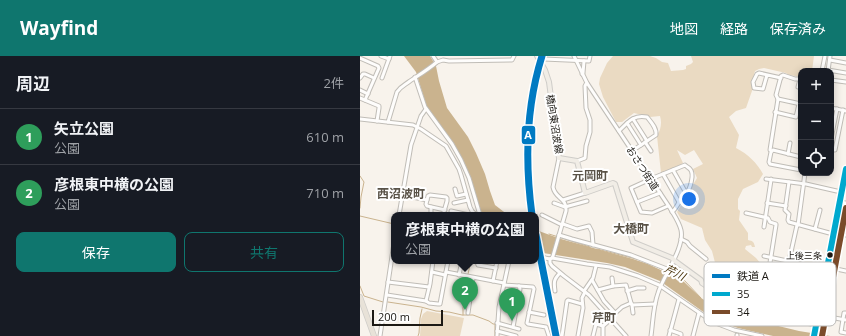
<!DOCTYPE html>
<html lang="ja">
<head>
<meta charset="utf-8">
<style>
  :root { --surface:#171b24; --page:#242831; --text:#f1f3f6; --muted:#9ea1a6; --line:#363941; --accent:#0f766e }
  body { margin:0; font-family:"Open Sans","Noto Sans JP",sans-serif; background:var(--page); color:var(--text) }
  .controls { position:absolute; right:12px; top:12px; display:grid; overflow:hidden; border-radius:8px; box-shadow:0 2px 10px #0003 }
  .controls button { width:36px; height:36px; display:grid; place-items:center; padding:0; border:0; border-bottom:1px solid var(--line); background:var(--surface); color:var(--text); font:20px sans-serif }
  .scale { position:absolute; left:12px; bottom:10px; width:71px; box-sizing:border-box; padding-left:4px; border:2px solid #1c1914; border-top:0; font-size:11px; line-height:14px; white-space:nowrap; color:#1c1914; -webkit-text-stroke:3px #fff; paint-order:stroke }
  .you { position:absolute; left:329px; top:143px; width:14px; height:14px; margin:-10px; border:3px solid #fff; border-radius:50%; background:#1a73e8; box-shadow:0 0 0 6px #1a73e833 }
  .badge { display:grid; place-items:center; width:26px; height:26px; border-radius:50%; background:var(--accent); color:#fff; font-size:13px; font-weight:700 }
  .pin { position:absolute; translate:-50% -33px; filter:drop-shadow(0 1px 2px #0008) }
  .pin::after { content:''; position:absolute; top:21px; width:14px; height:12px; background:inherit; clip-path:polygon(0 0,100% 0,50% 100%) }
  .popup { position:absolute; left:31px; top:156px; width:148px; height:52px; box-sizing:border-box; display:grid; place-content:center; border-radius:8px; background:var(--surface); filter:drop-shadow(0 1px 3px #0005); font-size:13px; white-space:nowrap; color:var(--muted) }
  .popup b { font-size:15px; color:var(--text) }
  .popup::after { content:''; position:absolute; left:50%; top:100%; margin-left:-8px; border:8px solid transparent; border-top-color:var(--surface) }
  .list { margin:0; padding:0; list-style:none }
  h2 { display:flex; justify-content:space-between; align-items:center; height:52px; margin:0; padding:0 16px; font-size:17px }
  h2 small { font-size:13px; font-weight:400; color:var(--muted) }
  .list li { display:grid; grid-template-columns:26px 1fr auto; gap:12px; align-items:center; box-sizing:border-box; height:56px; padding:0 16px; border-top:1px solid var(--line) }
  .list b { display:block; font-size:15px; white-space:nowrap }
  .list p { margin:0; font-size:13px; white-space:nowrap; color:var(--muted) }
  .list em { font-size:13px; font-style:normal; color:var(--muted) }
  .actions { display:flex; gap:8px; padding:12px 16px }
  .actions a { flex:1; padding:9px 0; border:1px solid var(--accent); border-radius:8px; text-align:center; font-size:14px; color:var(--accent) }
  .actions .main { background:var(--accent); color:#fff }
  .icon { flex:none; width:22px; height:22px; fill:none; stroke:currentColor; stroke-width:2; stroke-linecap:round; stroke-linejoin:round }
  .map { position:relative; flex:none; width:486px; height:280px; overflow:hidden }
  header { display:flex; align-items:center; gap:24px; box-sizing:border-box; height:56px; padding:0 20px; background:var(--accent); color:#fff }
  header strong { font-size:19px }
  nav { display:flex; gap:22px; margin-inline-start:auto; font-size:14px }
  main { display:flex }
  aside { flex:1; background:var(--surface) }
  .map>svg:first-child { display:block }
  .green { fill:#eadac2 }
  .water { fill:#cab38e }
  .lines { fill:none; stroke-linecap:round; stroke-linejoin:round }
  .stream { stroke:#cab38e; stroke-width:1 }
  .minor-casing { stroke:#c0bdb7; stroke-width:5 }
  .major-casing { stroke:#cfcdc9; stroke-width:6 }
  .highway-casing { stroke:#cfcdc9; stroke-width:6 }
  .minor { stroke:#fefdfc; stroke-width:3 }
  .major { stroke:#f1ede6; stroke-width:4 }
  .highway { stroke:#e8e2d8; stroke-width:4.5 }
  .bus-1-casing { stroke:#fff; stroke-width:9 }
  .bus-2-casing { stroke:#fff; stroke-width:9 }
  .bus-1 { stroke:#00a9ce; stroke-width:6 }
  .bus-2 { stroke:#7a4b2a; stroke-width:6 }
  .rail-1-casing { stroke:#fff; stroke-width:10 }
  .rail-1 { stroke:#007ac2; stroke-width:7 }
  .bus-dot { fill:#1c1914; stroke:#fff; stroke-width:1.5 }
  .labels { text-anchor:middle; dominant-baseline:central; stroke-width:4; stroke-linejoin:round; paint-order:stroke }
  .bus-label { font-size:9px; fill:#1c1914; stroke:#fff; text-anchor:end }
  .street-label { font-size:10px; fill:#1c1914; stroke:#fff }
  .water-label { font-size:11px; font-style:italic; fill:#493208; stroke:#fff }
  .quarter-label { font-size:12px; font-weight:bold; fill:#5a5348; stroke:#fff }
  .key { fill:#fff; stroke:#bbbab8; stroke-width:1 }
  .key-label { font-size:11px; fill:#1c1914 }
  .line-badge { stroke:#fff; stroke-width:1.5 }
  .badge-label { font-size:11px; text-anchor:middle; font-weight:bold; fill:#fff }
</style>
</head>
<body>
<header>
<strong>Wayfind</strong>
<nav><a>地図</a><a>経路</a><a>保存済み</a></nav>
</header>
<main>
<aside>
<h2>周辺<small>2件</small></h2>
<ul class="list">
<li><span class="badge" style="background:#2e9e5b">1</span><div><b>矢立公園</b><p>公園</p></div><em>610 m</em></li>
<li><span class="badge" style="background:#2e9e5b">2</span><div><b>彦根東中横の公園</b><p>公園</p></div><em>710 m</em></li>
</ul>
<div class="actions"><a class="main">保存</a><a>共有</a></div>
</aside>
<div class="map">
<svg width="486" height="280" viewBox="0 0 486 280">
  <rect width="100%" height="100%" fill="#f8f3ec"/>
  <g class="green">
    <path d="M253,0H290L296,2L302,6L308,7L311,15L323,14L326,13V10L331,8L333,6L331,0H454L452,15H441V21L429,19L426,17L404,12L399,13L395,15L392,27L393,32L386,52L376,55L369,61L379,79L376,92C388,98 397,107 403,118L398,126L383,133L378,143V153L380,155L379,164L388,177V184C393,185 394,186 395,191H392L391,189L386,190L385,193L396,202L402,209L394,217L390,238L387,242L373,234L359,222L352,195L345,184L342,172L321,163L317,156L337,122L333,113L343,108L334,94L325,99L317,94L323,107L313,114L302,118L301,117L297,80C301,74 302,66 300,60L290,61L274,57L262,66H256L243,41L239,28L240,22L247,7Z"/>
    <polygon points="67,255 104,262 100,280 60,280 61,263 63,258"/>
  </g>
  <g class="water">
    <polygon points="44,0 70,0 76,10 79,25 87,52 108,81 116,97 125,118 130,135 135,149 148,159 122,159 121,158 100,100 93,87 67,52 56,16"/>
    <polygon points="176,174 201,183 273,203 288,208 322,224 341,242 354,250 373,259 439,275 470,280 413,280 378,272 363,267 349,260 300,225 265,211 247,207 183,197 181,194 176,193"/>
  </g>
  <g class="lines">
    <g class="stream">
      <polyline points="0,120 4,126 1,141 0,152"/>
      <polyline points="0,160 34,168"/>
      <polyline points="189,178 230,191"/>
      <polyline points="237,193 280,204"/>
      <polyline points="291,208 306,215"/>
      <polyline points="309,216 323,223 341,242"/>
      <polyline points="108,218 111,205"/>
      <polyline points="0,230 4,240 23,246"/>
      <polyline points="28,246 61,251 76,255 89,256 102,259 113,259 129,265 133,268 135,268 135,280"/>
      <polyline points="103,259 103,252 107,222"/>
      <polyline points="58,280 59,277 60,262 62,253"/>
    </g>
    <g class="minor-casing">
      <g id="minor">
        <polyline points="21,0 29,3"/>
        <polyline points="73,0 77,6"/>
        <path d="M214,0L227,27L310,152C314,159 319,166 321,174C325,192 303,220 298,237C293,251 293,266 291,280"/>
        <polyline points="0,2 18,10 19,12 5,44"/>
        <polyline points="183,3 184,3 229,5 230,0"/>
        <polyline points="470,4 486,7"/>
        <polyline points="468,14 486,17"/>
        <polyline points="462,15 465,0"/>
        <polyline points="468,15 470,0"/>
        <polyline points="222,18 223,17 224,5"/>
        <polyline points="407,19 403,33 394,32 393,26 397,18 399,17 421,22"/>
        <polyline points="55,21 65,51 92,88 101,104 109,122 120,159"/>
        <polyline points="0,22 3,18 5,18 14,22"/>
        <polyline points="22,22 30,0"/>
        <polyline points="471,24 486,26"/>
        <polyline points="438,31 440,23"/>
        <polyline points="0,34 8,38"/>
        <polyline points="0,42 19,50 19,52 17,65"/>
        <polyline points="418,43 441,48"/>
        <polyline points="471,52 486,55"/>
        <polyline points="415,56 436,61 439,48"/>
        <polyline points="0,63 53,69 61,73 86,90 99,113 101,119 110,151 112,155 116,159"/>
        <polyline points="273,63 287,85"/>
        <path d="M28,66L37,36C41,30 45,29 50,25C59,19 69,13 77,6L83,4L89,5L152,4L154,0"/>
        <polyline points="267,67 281,89"/>
        <path d="M259,75C268,66 274,58 287,61C291,66 297,72 296,79L272,95"/>
        <polyline points="471,83 477,53"/>
        <polyline points="285,86 291,95"/>
        <polyline points="471,94 475,94 483,54"/>
        <polyline points="412,95 410,94 418,43 416,39 421,20 423,19 435,23 441,23"/>
        <polyline points="428,98 430,87"/>
        <polyline points="441,101 413,94 411,96 409,106 410,108 441,114"/>
        <polyline points="217,105 225,102 226,90 230,76 230,64 226,52 225,30 226,28 227,27"/>
        <polyline points="313,114 326,137"/>
        <polyline points="303,118 319,146"/>
        <polyline points="406,123 446,128 481,136"/>
        <polyline points="429,126 425,154 429,158 428,164 429,166 473,178 475,177 486,179"/>
        <polyline points="95,133 97,140 106,138"/>
        <polyline points="43,139 67,144"/>
        <polyline points="203,144 225,137"/>
        <polyline points="277,146 300,137"/>
        <polyline points="479,146 486,147"/>
        <polyline points="94,147 108,144"/>
        <polyline points="194,147 205,151 227,145"/>
        <polyline points="407,147 426,150"/>
        <path d="M308,150L292,157L281,156L271,132L293,122L303,118L325,109C326,110 329,112 330,113C335,118 330,133 326,138C324,140 322,143 320,145C317,149 316,153 312,156"/>
        <polyline points="91,155 109,159"/>
        <polyline points="386,157 408,162 410,166 416,168 416,169 409,213 399,237 411,241 441,247 439,264"/>
        <polyline points="39,159 51,89 61,60 66,53"/>
        <polyline points="71,159 71,151"/>
        <polyline points="83,159 87,145 87,142 86,141 70,139 68,140 66,148 67,150 85,154"/>
        <polyline points="182,159 202,169"/>
        <polyline points="476,161 486,163"/>
        <polyline points="203,168 217,173 229,170 232,176 233,189"/>
        <polyline points="438,169 445,117"/>
        <polyline points="404,171 411,124 411,123"/>
        <polyline points="455,173 460,154"/>
        <polyline points="199,179 212,183 271,199 307,213"/>
        <polyline points="321,183 327,186 330,190 346,203"/>
        <polyline points="176,197 185,202 190,203"/>
        <polyline points="404,200 465,213 467,211 486,215"/>
        <polyline points="192,202 227,208 250,211 278,220 299,229 353,266 374,274 402,280"/>
        <path d="M190,203L192,202L193,200L206,155C207,141 195,143 193,131L199,102"/>
        <polyline points="190,203 190,207 192,210 204,220 229,239 266,280"/>
        <polyline points="117,205 117,206 118,209 136,212"/>
        <polyline points="429,205 437,169"/>
        <polyline points="72,216 85,219"/>
        <polyline points="86,216 144,227"/>
        <polyline points="99,219 102,205"/>
        <polyline points="427,219 431,206"/>
        <polyline points="252,222 253,230"/>
        <polyline points="232,224 244,245 255,257"/>
        <polyline points="133,225 137,205"/>
        <polyline points="28,226 69,231"/>
        <polyline points="144,229 159,230 160,233 153,271"/>
        <polyline points="159,230 173,231 174,233 167,267 168,268 186,271 189,280"/>
        <polyline points="238,234 253,230 266,229 271,247"/>
        <path d="M195,235C194,227 193,224 200,217"/>
        <polyline points="224,235 233,222 236,210"/>
        <polyline points="267,235 277,232 284,232"/>
        <polyline points="27,239 66,245 69,247 78,248 80,248 88,205"/>
        <polyline points="66,245 70,228 73,205"/>
        <polyline points="272,249 273,257"/>
        <polyline points="420,251 421,243"/>
        <polyline points="169,256 184,259"/>
        <polyline points="108,257 113,222"/>
        <polyline points="486,257 484,257 481,276 486,277"/>
        <polyline points="458,259 486,264"/>
        <polyline points="250,262 262,251 271,247 272,249 295,248"/>
        <polyline points="137,267 159,273"/>
        <polyline points="310,274 321,278 321,280"/>
        <polyline points="137,275 156,280"/>
        <polyline points="20,280 34,187"/>
        <polyline points="137,280 139,251 149,205"/>
        <polyline points="202,280 207,245 208,244 222,248"/>
        <polyline points="218,280 223,252 222,242 225,236"/>
        <polyline points="233,280 236,268 243,270"/>
        <polyline points="243,280 243,270 251,263"/>
        <polyline points="309,280 319,243"/>
        <polyline points="333,280 339,257"/>
        <polyline points="377,280 377,279"/>
      </g>
    </g>
    <g class="major-casing">
      <g id="major">
        <polyline points="177,0 185,14 189,26 199,102 217,105 225,137 253,127 255,128 273,186 312,202 315,205 341,224 342,227 377,250 457,269"/>
        <polyline points="454,280 479,146 486,113"/>
      </g>
    </g>
    <g class="highway-casing">
      <polyline id="highway" points="0,241 14,280"/>
    </g>
    <use href="#minor" class="minor"/>
    <use href="#major" class="major"/>
    <use href="#highway" class="highway"/>
    <g class="bus-1-casing">
      <polyline id="bus-1" points="454,280 486,113"/>
    </g>
    <g class="bus-2-casing">
      <polyline id="bus-2" points="462,280 486,152"/>
    </g>
    <use href="#bus-1" class="bus-1"/>
    <use href="#bus-2" class="bus-2"/>
    <g class="rail-1-casing">
      <g id="rail-1">
        <path d="M172,159C165,107 166,51 182,0"/>
        <polyline points="176,179 196,280"/>
      </g>
    </g>
    <use href="#rail-1" class="rail-1"/>
  </g>
  <circle class="bus-dot" cx="470" cy="199" r="3.5"/>
  <g class="labels">
    <g class="bus-label">
      <text x="462" y="199">上後三条</text>
    </g>
    <g class="street-label">
      <text transform="translate(195 68) rotate(81)">橋向東沼波線</text>
      <text transform="translate(283 112) rotate(57)">おさつ街道</text>
    </g>
    <g class="water-label">
      <text transform="translate(315 216) rotate(26)">芹川</text>
    </g>
    <g class="quarter-label">
      <text x="230" y="119">元岡町</text>
      <text x="41" y="137">西沼波町</text>
      <text x="271" y="172">大橋町</text>
      <text x="244" y="261">芹町</text>
    </g>
  </g>
  <rect x="344" y="206" width="132" height="64" rx="6" class="key"/>
  <rect x="352" y="218" width="18" height="4" fill="#007ac2"/>
  <rect x="352" y="236" width="18" height="4" fill="#00a9ce"/>
  <rect x="352" y="254" width="18" height="4" fill="#7a4b2a"/>
  <g class="key-label">
    <text x="377" y="224">鉄道 A</text>
    <text x="377" y="242">35</text>
    <text x="377" y="260">34</text>
  </g>
  <rect class="line-badge" x="161" y="69" width="15" height="20" rx="4" fill="#007ac2"/>
  <g class="badge-label">
    <text x="168" y="83">A</text>
  </g>
</svg>
<div class="controls">
<button>+</button>
<button>−</button>
<button><svg class="icon" aria-label="locate" viewBox="0 0 24 24"><circle cx="12" cy="12" r="6"/><path d="M12 2v4M12 18v4M2 12h4M18 12h4"/></svg></button>
</div>
<div class="scale">200 m</div>
<div class="you"></div>
<div class="pin badge" style="left:152px;top:265px;background:#2e9e5b">1</div>
<div class="pin badge" style="left:105px;top:254px;background:#2e9e5b">2</div>
<div class="popup"><b>彦根東中横の公園</b>公園</div>
</div>
</main>
</body>
</html>
